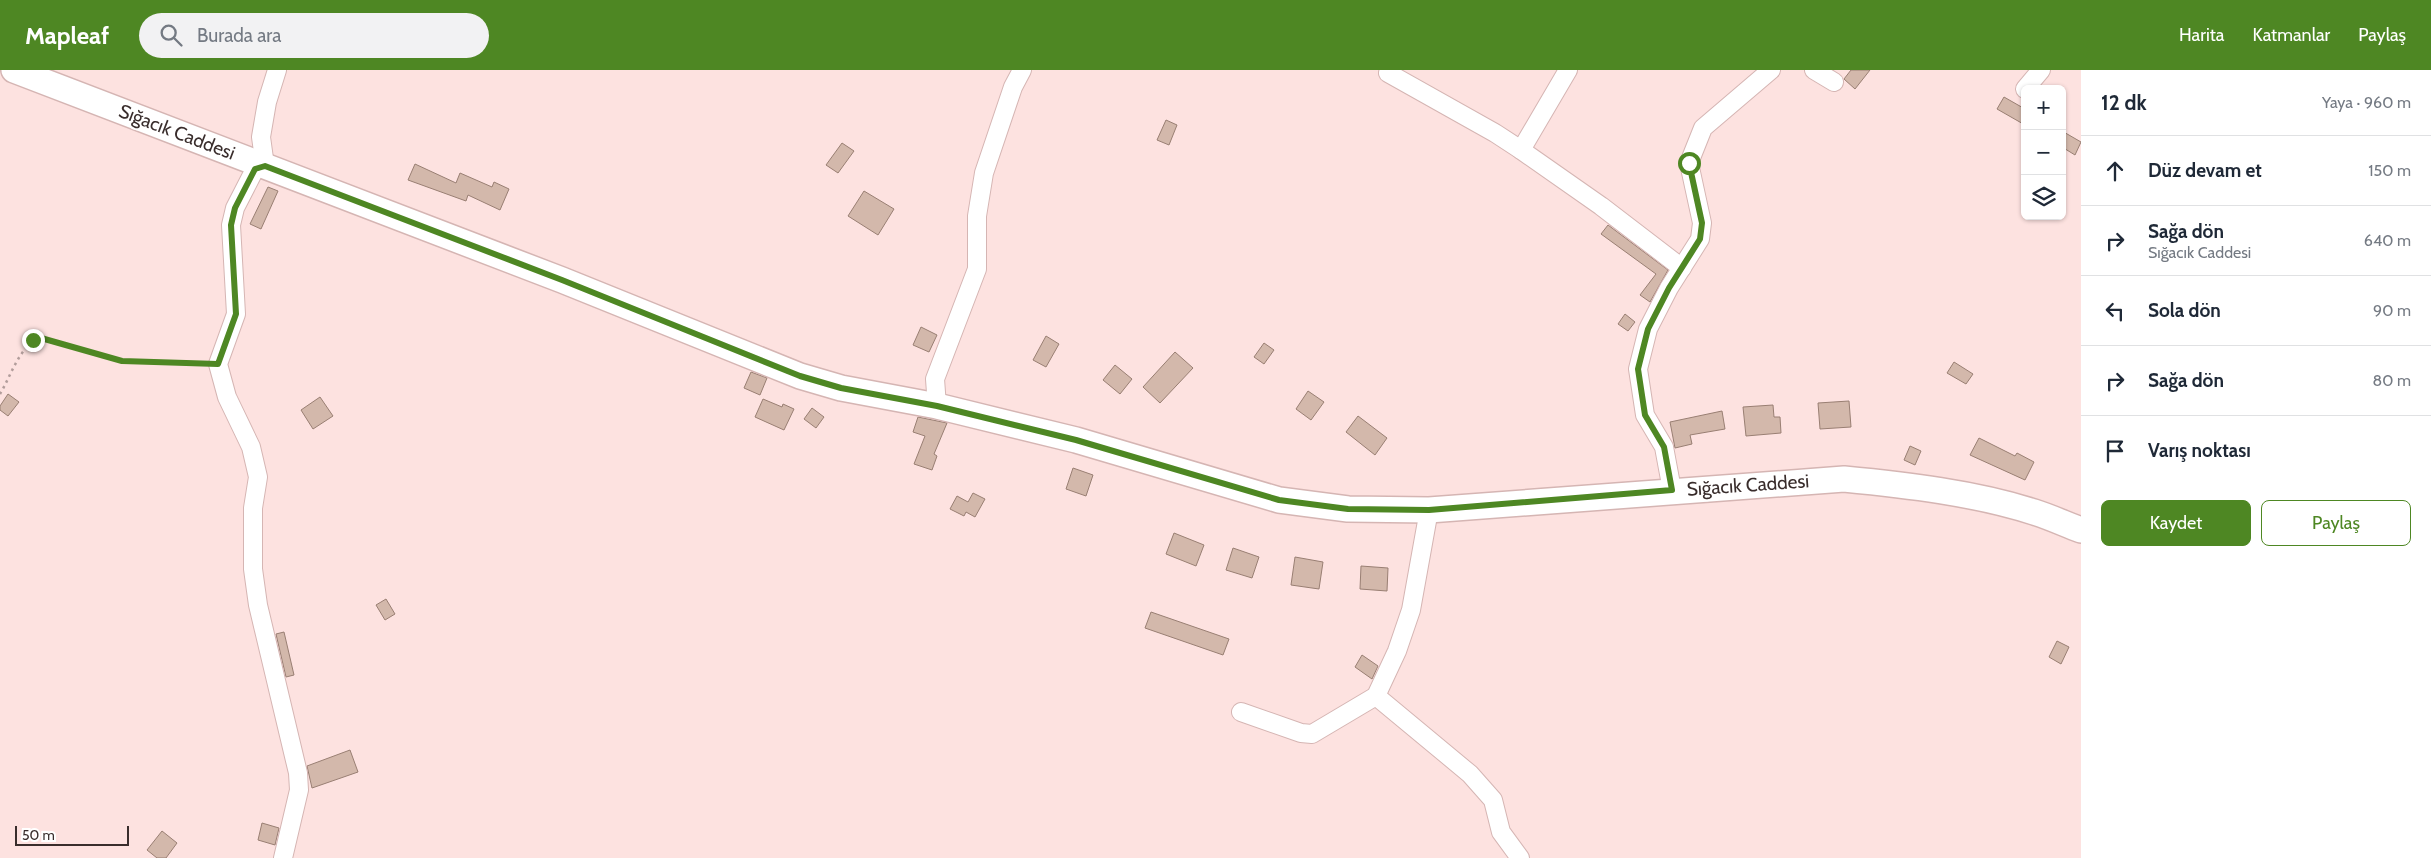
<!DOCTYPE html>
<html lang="tr">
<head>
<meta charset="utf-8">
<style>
  :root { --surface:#fff; --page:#f2f2f3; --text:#1f2937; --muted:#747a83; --line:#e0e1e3; --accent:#4e8723 }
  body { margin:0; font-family:Cabin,sans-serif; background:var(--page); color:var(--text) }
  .controls { position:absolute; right:15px; top:15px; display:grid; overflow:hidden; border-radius:8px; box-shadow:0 1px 4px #0004 }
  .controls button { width:45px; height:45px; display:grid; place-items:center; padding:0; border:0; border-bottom:1px solid var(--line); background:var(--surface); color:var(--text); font:25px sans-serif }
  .scale { position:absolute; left:15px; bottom:12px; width:114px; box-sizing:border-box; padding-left:5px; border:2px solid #392d2c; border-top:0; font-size:14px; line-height:18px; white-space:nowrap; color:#392d2c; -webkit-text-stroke:4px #fff; paint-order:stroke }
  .stop { position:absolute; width:15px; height:15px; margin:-11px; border:4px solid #4e8723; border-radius:50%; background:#fff }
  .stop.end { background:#4e8723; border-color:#fff; box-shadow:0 1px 5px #0008 }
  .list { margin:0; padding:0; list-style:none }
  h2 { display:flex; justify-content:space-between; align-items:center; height:65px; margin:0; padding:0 20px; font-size:21px }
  h2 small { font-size:16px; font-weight:400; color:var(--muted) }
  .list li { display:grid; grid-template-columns:32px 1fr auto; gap:15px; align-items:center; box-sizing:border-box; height:70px; padding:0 20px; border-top:1px solid var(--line) }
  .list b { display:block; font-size:19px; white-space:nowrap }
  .list p { margin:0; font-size:16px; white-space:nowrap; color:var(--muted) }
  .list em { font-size:16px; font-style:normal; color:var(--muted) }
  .actions { display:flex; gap:10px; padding:15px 20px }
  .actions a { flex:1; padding:11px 0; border:1px solid var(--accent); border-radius:8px; text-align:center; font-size:18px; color:var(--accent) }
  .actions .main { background:var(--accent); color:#fff }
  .icon { flex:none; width:28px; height:28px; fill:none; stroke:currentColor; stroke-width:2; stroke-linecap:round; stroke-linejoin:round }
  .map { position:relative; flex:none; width:2081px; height:788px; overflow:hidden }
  header { display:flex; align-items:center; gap:30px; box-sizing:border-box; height:70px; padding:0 25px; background:var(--accent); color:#fff }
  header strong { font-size:24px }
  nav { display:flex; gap:28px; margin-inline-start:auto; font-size:18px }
  .search { width:350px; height:45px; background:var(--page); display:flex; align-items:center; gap:12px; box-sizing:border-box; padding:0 18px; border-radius:28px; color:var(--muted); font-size:19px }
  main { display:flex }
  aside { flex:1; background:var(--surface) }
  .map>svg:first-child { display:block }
  .building { fill:#d3b8ab; stroke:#997f73 }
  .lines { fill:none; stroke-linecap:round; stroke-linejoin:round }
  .minor-casing { stroke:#d5b5b3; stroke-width:20 }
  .secondary-casing { stroke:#d5b5b3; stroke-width:28 }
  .path { stroke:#b29d9b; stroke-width:2.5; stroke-dasharray:2.5 4; stroke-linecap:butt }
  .minor { stroke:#fff; stroke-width:18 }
  .secondary { stroke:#fff; stroke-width:25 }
  .route { stroke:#4e8723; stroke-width:6 }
  .labels { text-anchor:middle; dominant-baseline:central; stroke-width:4; stroke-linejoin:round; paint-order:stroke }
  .street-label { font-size:19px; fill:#392d2c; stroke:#fff }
</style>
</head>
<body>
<header>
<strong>Mapleaf</strong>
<div class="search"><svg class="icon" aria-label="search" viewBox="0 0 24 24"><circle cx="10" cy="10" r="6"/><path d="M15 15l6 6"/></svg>Burada ara</div>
<nav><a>Harita</a><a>Katmanlar</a><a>Paylaş</a></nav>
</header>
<main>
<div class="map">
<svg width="2081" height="788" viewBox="0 0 2081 788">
  <rect width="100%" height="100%" fill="#fde2e0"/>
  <g class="building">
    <polygon points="1851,0 1870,0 1855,19 1844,9"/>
    <polygon points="2004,27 2025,39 2025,55 1997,39"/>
    <polygon points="1166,50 1177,55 1169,75 1157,70"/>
    <polygon points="2062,61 2081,72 2075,85 2062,77"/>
    <polygon points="842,73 854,81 838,103 826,95"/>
    <polygon points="415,94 456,113 460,103 492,117 494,112 509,119 500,140 468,125 466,131 408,110"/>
    <polygon points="268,117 278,121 261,159 250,154"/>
    <polygon points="864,121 894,139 878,165 848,146"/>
    <polygon points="1608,155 1668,200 1650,232 1640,225 1656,204 1601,164"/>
    <polygon points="1625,244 1635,252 1628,261 1618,254"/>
    <polygon points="921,257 937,265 929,282 913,275"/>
    <polygon points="1046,266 1059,274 1046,297 1033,290"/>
    <polygon points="1264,273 1274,280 1264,294 1254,287"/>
    <polygon points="1175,282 1193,298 1160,333 1143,317"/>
    <polygon points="1954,292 1973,304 1966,314 1947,303"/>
    <polygon points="1115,295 1132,309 1120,324 1103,310"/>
    <polygon points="751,302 767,308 760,325 744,318"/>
    <polygon points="1308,321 1324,332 1311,350 1296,339"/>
    <polygon points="8,324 19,332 8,346 0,340 0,336"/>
    <polygon points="320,327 333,346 313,359 301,340"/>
    <polygon points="763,329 782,337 783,334 794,339 784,360 755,347"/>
    <polygon points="1849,331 1851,357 1820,359 1818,333"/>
    <polygon points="1773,335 1774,347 1780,347 1781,363 1746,366 1743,337"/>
    <polygon points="812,338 824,347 816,358 804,349"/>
    <polygon points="1722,341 1725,359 1690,365 1692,374 1675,378 1670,352"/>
    <polygon points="1358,346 1387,368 1375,385 1346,362"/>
    <polygon points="918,347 947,353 934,384 937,386 932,400 914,394 925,366 913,362"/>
    <polygon points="1979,368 2015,386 2017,383 2034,392 2025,410 1970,385"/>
    <polygon points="1910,376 1921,381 1915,395 1904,390"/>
    <polygon points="1073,398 1093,405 1086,426 1066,419"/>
    <polygon points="973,423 985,429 975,447 966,442 964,446 950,439 957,426 968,432"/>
    <polygon points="1174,463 1204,475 1196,496 1166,484"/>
    <polygon points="1233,478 1259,487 1252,508 1226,500"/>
    <polygon points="1295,487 1323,492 1319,519 1291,515"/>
    <polygon points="1361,496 1388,498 1387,521 1360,519"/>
    <polygon points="386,529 395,544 385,550 376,535"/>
    <polygon points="1151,542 1229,569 1223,585 1145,558"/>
    <polygon points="284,562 294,605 286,607 276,564"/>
    <polygon points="2057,571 2069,577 2061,594 2049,587"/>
    <polygon points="1362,585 1378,596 1372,609 1355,597"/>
    <polygon points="350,680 358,702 312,718 307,696"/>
    <polygon points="262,753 279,758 275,775 258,770"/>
    <polygon points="162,761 177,773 166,788 157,788 147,780"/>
  </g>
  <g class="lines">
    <g class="minor-casing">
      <g id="minor">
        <polyline points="277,0 267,32 261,67 265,96 255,99 235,138 231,155 236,244 218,294 227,327 251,377 258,407 253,438 253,499 258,535 298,703 299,720 283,788"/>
        <polyline points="1568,0 1521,80 1601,136 1682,198"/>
        <polyline points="1814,0 1834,12"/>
        <polyline points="1388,3 1495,63 1521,80"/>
        <polyline points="2025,19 2041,0"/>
        <polyline points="937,336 935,309 977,199 977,146 984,103 1013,17 1022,0"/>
        <polyline points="1672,420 1664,377 1645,345 1638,299 1648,259 1669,218 1700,169 1702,153 1689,93 1703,58 1771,0"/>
        <polyline points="1376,626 1470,704 1493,730 1501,762 1520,788"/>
        <polyline points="1241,642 1301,663 1312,664 1376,626 1397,581 1411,540 1429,440"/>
      </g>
    </g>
    <g class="secondary-casing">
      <path id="secondary" d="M14,0L562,210L800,306L841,318L937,336L1076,370L1279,430L1348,439L1429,440L1844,409C1906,415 1975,423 2034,442C2050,447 2065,454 2081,460"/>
    </g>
    <path class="path" d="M0,324C11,306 20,274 41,268L122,291L202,294"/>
    <use href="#minor" class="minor"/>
    <use href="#secondary" class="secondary"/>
  </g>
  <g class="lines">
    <polyline class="route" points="33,270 41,268 122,291 218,294 236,244 231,155 235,138 255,99 265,96 562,210 800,306 841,318 937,336 1076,370 1279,430 1348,439 1429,440 1672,420 1664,377 1645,345 1638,299 1648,259 1669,218 1700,169 1702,153 1689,93"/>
  </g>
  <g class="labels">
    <g class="street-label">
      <text transform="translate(177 62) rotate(21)">Sığacık Caddesi</text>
      <text transform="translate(1748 415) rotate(-4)">Sığacık Caddesi</text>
    </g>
  </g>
</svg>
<div class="controls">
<button>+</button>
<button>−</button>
<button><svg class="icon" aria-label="layers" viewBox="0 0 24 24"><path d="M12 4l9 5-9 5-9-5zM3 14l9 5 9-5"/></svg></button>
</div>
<div class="scale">50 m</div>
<div class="stop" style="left:1689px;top:93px"></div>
<div class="stop end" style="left:33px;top:270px"></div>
</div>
<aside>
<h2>12 dk<small>Yaya · 960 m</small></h2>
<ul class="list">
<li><svg class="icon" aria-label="ahead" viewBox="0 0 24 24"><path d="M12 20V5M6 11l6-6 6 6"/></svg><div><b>Düz devam et</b></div><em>150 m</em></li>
<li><svg class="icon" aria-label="right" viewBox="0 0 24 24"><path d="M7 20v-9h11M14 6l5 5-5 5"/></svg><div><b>Sağa dön</b><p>Sığacık Caddesi</p></div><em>640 m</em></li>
<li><svg class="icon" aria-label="left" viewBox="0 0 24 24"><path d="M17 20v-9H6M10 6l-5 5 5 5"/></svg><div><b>Sola dön</b></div><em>90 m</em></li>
<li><svg class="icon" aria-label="right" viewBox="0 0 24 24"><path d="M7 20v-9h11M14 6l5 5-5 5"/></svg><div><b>Sağa dön</b></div><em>80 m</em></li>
<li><svg class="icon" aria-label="arrive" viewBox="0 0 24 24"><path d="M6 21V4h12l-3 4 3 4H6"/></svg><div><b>Varış noktası</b></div></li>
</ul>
<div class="actions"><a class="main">Kaydet</a><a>Paylaş</a></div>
</aside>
</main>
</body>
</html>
